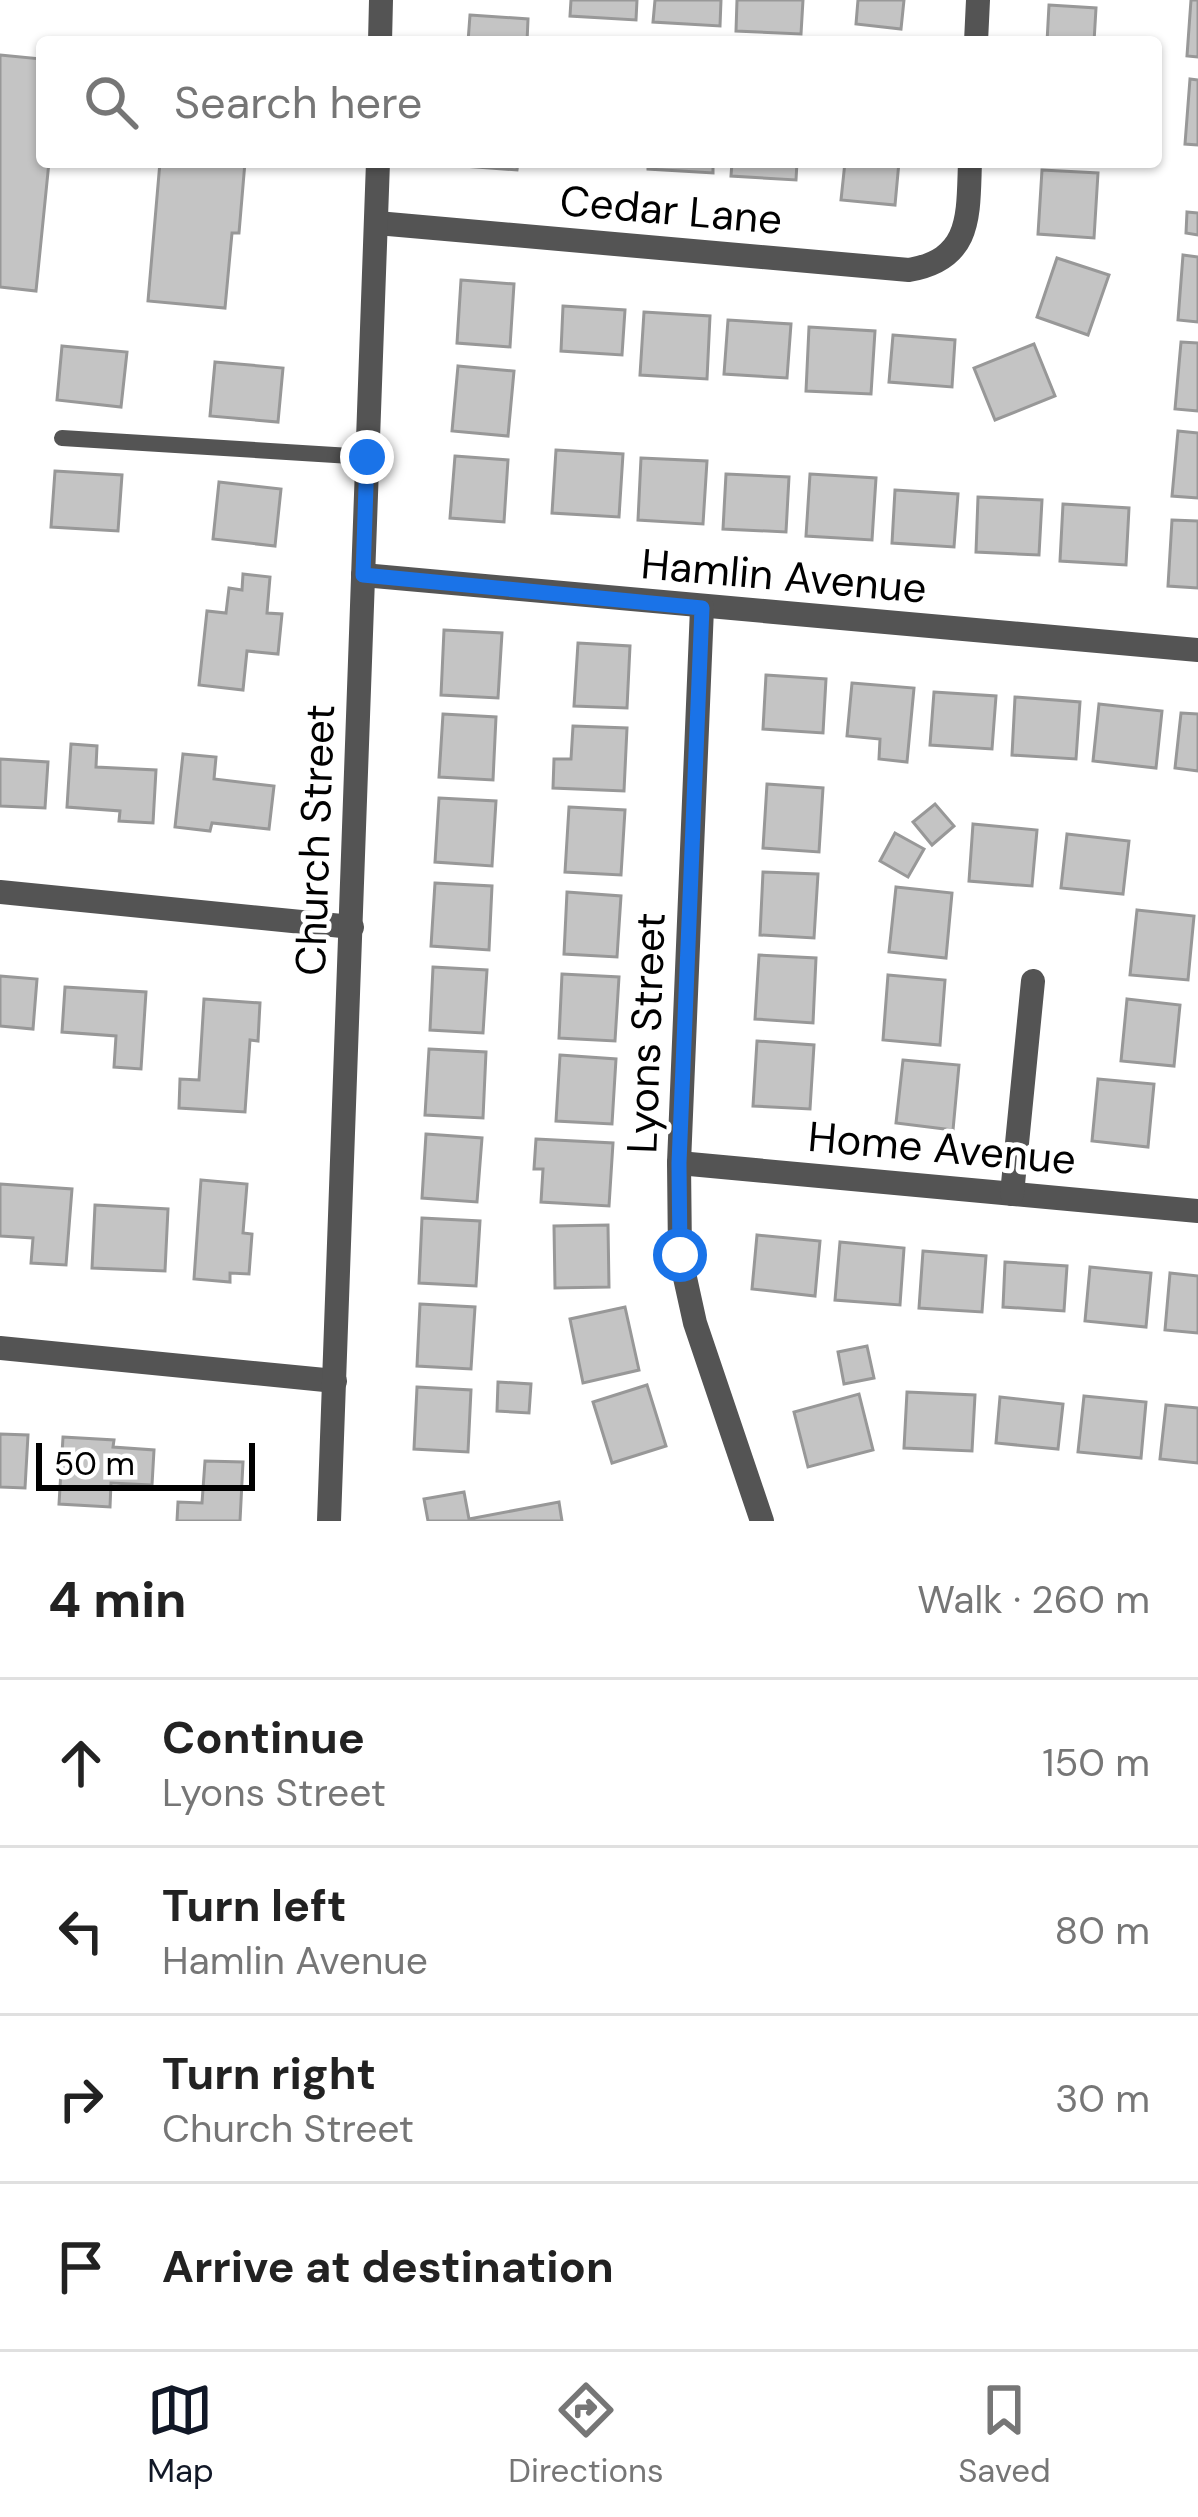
<!DOCTYPE html>
<html lang="en">
<head>
<meta charset="utf-8">
<style>
  :root { --surface:#fff; --page:#f6f6f6; --text:#222; --muted:#767676; --line:#e0e0e0; --accent:#111827 }
  body { margin:0; font-family:"DM Sans",sans-serif; background:var(--page); color:var(--text) }
  .scale { position:absolute; left:36px; bottom:30px; width:219px; box-sizing:border-box; padding-left:12px; border:6px solid #000; border-top:0; font-size:33px; line-height:42px; white-space:nowrap; color:#000; -webkit-text-stroke:9px #fff; paint-order:stroke }
  .stop { position:absolute; width:36px; height:36px; margin:-27px; border:9px solid #1a73e8; border-radius:50%; background:#fff }
  .stop.end { background:#1a73e8; border-color:#fff; box-shadow:0 3px 12px #0008 }
  .list { margin:0; padding:0; list-style:none }
  h2 { display:flex; justify-content:space-between; align-items:center; height:156px; margin:0; padding:0 48px; font-size:51px }
  h2 small { font-size:39px; font-weight:400; color:var(--muted) }
  .list li { display:grid; grid-template-columns:78px 1fr auto; gap:36px; align-items:center; box-sizing:border-box; height:168px; padding:0 48px; border-top:3px solid var(--line) }
  .list b { display:block; font-size:45px; white-space:nowrap }
  .list p { margin:0; font-size:39px; white-space:nowrap; color:var(--muted) }
  .list em { font-size:39px; font-style:normal; color:var(--muted) }
  .icon { flex:none; width:66px; height:66px; fill:none; stroke:currentColor; stroke-width:2; stroke-linecap:round; stroke-linejoin:round }
  .map { position:relative; flex:none; width:1198px; height:1521px; overflow:hidden }
  .search { position:absolute; background:var(--surface); box-shadow:0 3px 9px #0004; left:36px; right:36px; top:36px; height:132px; display:flex; align-items:center; gap:30px; box-sizing:border-box; padding:0 42px; border-radius:12px; color:var(--muted); font-size:45px }
  .sheet { height:828px; background:var(--surface) }
  nav { display:flex; justify-content:space-around; align-items:center; box-sizing:border-box; height:168px; border-top:3px solid var(--line); background:var(--surface); font-size:33px; color:var(--muted) }
  nav a { display:grid; justify-items:center; gap:6px }
  nav .on { color:var(--accent) }
  .map>svg:first-child { display:block }
  .building { fill:#c4c4c4; stroke:#989898; stroke-width:3 }
  .lines { fill:none; stroke-linecap:round; stroke-linejoin:round }
  .service { stroke:#545454; stroke-width:16 }
  .minor { stroke:#545454; stroke-width:24 }
  .route { stroke:#1a73e8; stroke-width:15 }
  .labels { text-anchor:middle; dominant-baseline:central; stroke-width:10; stroke-linejoin:round; paint-order:stroke }
  .street-label { font-size:42px; fill:#000; stroke:#fff }
</style>
</head>
<body>
<div class="map">
<svg width="1198" height="1521" viewBox="0 0 1198 1521">
  <rect width="100%" height="100%" fill="#fff"/>
  <g class="building">
    <polygon points="571,0 637,0 636,20 570,16"/>
    <polygon points="655,0 721,0 720,26 653,22"/>
    <polygon points="737,0 803,0 801,34 736,31"/>
    <polygon points="858,0 904,0 901,29 856,24"/>
    <polygon points="1191,0 1198,0 1198,57 1187,56"/>
    <polygon points="1049,5 1096,8 1094,42 1047,42"/>
    <polygon points="470,15 528,19 527,42 468,42"/>
    <polygon points="0,55 42,59 42,162 49,162 36,291 0,287"/>
    <polygon points="1190,79 1198,80 1198,145 1185,144"/>
    <polygon points="160,162 245,162 239,233 232,233 225,308 148,301"/>
    <polygon points="464,162 518,162 517,170 464,166"/>
    <polygon points="648,162 713,162 713,173 648,169"/>
    <polygon points="732,162 797,162 796,180 731,176"/>
    <polygon points="845,162 899,162 895,205 841,200"/>
    <polygon points="1042,170 1098,173 1094,238 1038,234"/>
    <polygon points="1187,212 1198,213 1198,235 1186,233"/>
    <polygon points="1183,255 1198,257 1198,322 1178,320"/>
    <polygon points="1057,258 1109,275 1088,335 1037,317"/>
    <polygon points="461,280 514,284 510,347 457,343"/>
    <polygon points="563,306 625,310 622,355 561,351"/>
    <polygon points="644,312 710,316 707,379 640,375"/>
    <polygon points="728,320 791,324 787,378 724,374"/>
    <polygon points="809,327 875,331 871,394 806,391"/>
    <polygon points="893,335 955,340 952,387 889,382"/>
    <polygon points="1181,342 1198,343 1198,411 1175,409"/>
    <polygon points="1034,344 1055,396 995,420 974,368"/>
    <polygon points="62,346 127,352 121,407 57,400"/>
    <polygon points="215,362 283,368 278,422 210,416"/>
    <polygon points="458,366 514,371 508,436 452,431"/>
    <polygon points="1178,431 1198,433 1198,498 1172,496"/>
    <polygon points="556,450 623,454 619,517 552,513"/>
    <polygon points="455,456 508,460 504,522 450,518"/>
    <polygon points="641,458 707,461 703,524 638,520"/>
    <polygon points="55,471 122,475 118,531 51,527"/>
    <polygon points="726,474 789,477 786,532 723,529"/>
    <polygon points="810,474 876,478 872,540 806,536"/>
    <polygon points="219,482 281,489 275,546 213,539"/>
    <polygon points="895,490 958,494 954,547 892,543"/>
    <polygon points="978,497 1042,500 1039,555 976,552"/>
    <polygon points="1063,504 1129,508 1126,565 1060,561"/>
    <polygon points="1172,520 1198,521 1198,588 1168,586"/>
    <polygon points="243,574 270,577 267,613 282,614 278,654 247,651 243,690 199,685 207,611 226,613 229,588 242,590"/>
    <polygon points="444,630 502,633 498,698 441,695"/>
    <polygon points="578,643 630,646 627,708 574,706"/>
    <polygon points="766,675 826,679 823,733 763,729"/>
    <polygon points="852,683 914,688 907,762 879,759 880,739 847,736"/>
    <polygon points="934,692 996,696 992,749 930,745"/>
    <polygon points="1015,697 1080,702 1076,759 1012,755"/>
    <polygon points="1099,704 1162,711 1156,768 1093,761"/>
    <polygon points="1181,713 1198,714 1198,771 1175,768"/>
    <polygon points="443,714 496,717 493,780 439,777"/>
    <polygon points="573,726 627,728 624,791 553,788 554,759 571,759"/>
    <polygon points="71,744 97,746 96,767 156,770 153,823 119,821 120,811 67,807"/>
    <polygon points="183,754 216,757 214,779 274,786 269,829 212,823 210,831 175,827"/>
    <polygon points="0,759 48,762 45,808 0,806"/>
    <polygon points="767,784 823,788 819,852 763,848"/>
    <polygon points="439,798 496,801 492,866 435,862"/>
    <polygon points="935,804 954,826 932,845 913,822"/>
    <polygon points="569,807 625,810 621,875 565,872"/>
    <polygon points="973,824 1037,830 1032,886 969,881"/>
    <polygon points="895,833 924,849 908,877 880,861"/>
    <polygon points="1067,834 1129,841 1123,894 1061,888"/>
    <polygon points="763,872 818,874 814,938 760,935"/>
    <polygon points="435,883 492,886 489,950 431,946"/>
    <polygon points="896,887 952,893 946,958 889,952"/>
    <polygon points="567,892 621,896 617,957 564,954"/>
    <polygon points="1137,910 1194,916 1188,980 1130,975"/>
    <polygon points="759,955 816,958 813,1023 755,1019"/>
    <polygon points="433,967 487,970 483,1033 430,1030"/>
    <polygon points="562,974 619,977 615,1041 559,1038"/>
    <polygon points="888,975 945,980 940,1045 883,1040"/>
    <polygon points="0,976 37,979 33,1029 0,1026"/>
    <polygon points="65,987 146,992 141,1069 114,1067 116,1036 62,1032"/>
    <polygon points="204,999 260,1003 258,1041 250,1040 245,1112 179,1108 180,1079 199,1080"/>
    <polygon points="1127,999 1180,1005 1174,1066 1121,1061"/>
    <polygon points="757,1041 814,1045 810,1109 753,1106"/>
    <polygon points="429,1049 486,1052 483,1118 425,1115"/>
    <polygon points="560,1055 616,1059 612,1124 556,1121"/>
    <polygon points="903,1060 959,1065 953,1130 896,1123"/>
    <polygon points="1098,1079 1154,1084 1148,1147 1092,1141"/>
    <polygon points="426,1134 482,1138 477,1202 422,1198"/>
    <polygon points="536,1139 613,1143 609,1206 541,1202 543,1169 534,1169"/>
    <polygon points="201,1180 247,1184 243,1233 252,1234 249,1274 230,1273 230,1282 194,1279"/>
    <polygon points="0,1184 72,1189 66,1265 31,1263 33,1238 0,1236"/>
    <polygon points="95,1205 168,1209 165,1271 92,1268"/>
    <polygon points="422,1218 480,1221 476,1286 419,1283"/>
    <polygon points="608,1225 609,1287 555,1288 554,1226"/>
    <polygon points="757,1235 820,1241 815,1296 752,1289"/>
    <polygon points="840,1242 904,1248 900,1305 835,1300"/>
    <polygon points="923,1251 986,1256 982,1312 919,1308"/>
    <polygon points="1005,1262 1067,1266 1064,1311 1003,1307"/>
    <polygon points="1090,1267 1151,1273 1146,1327 1085,1321"/>
    <polygon points="1170,1273 1198,1276 1198,1333 1165,1330"/>
    <polygon points="420,1304 475,1307 471,1369 417,1366"/>
    <polygon points="625,1307 639,1370 583,1383 570,1319"/>
    <polygon points="867,1346 874,1378 844,1384 838,1352"/>
    <polygon points="498,1382 531,1384 529,1413 497,1411"/>
    <polygon points="647,1385 666,1446 612,1463 593,1402"/>
    <polygon points="417,1387 471,1390 468,1452 414,1449"/>
    <polygon points="907,1392 975,1395 972,1451 904,1448"/>
    <polygon points="859,1394 873,1450 808,1467 794,1412"/>
    <polygon points="1084,1396 1146,1402 1141,1458 1078,1452"/>
    <polygon points="1000,1397 1063,1404 1058,1449 996,1443"/>
    <polygon points="1166,1405 1198,1408 1198,1463 1160,1459"/>
    <polygon points="0,1434 28,1435 25,1488 0,1487"/>
    <polygon points="63,1437 114,1440 113,1447 154,1450 152,1485 111,1483 110,1507 59,1504"/>
    <polygon points="205,1461 243,1462 240,1521 177,1521 178,1502 202,1503"/>
    <polygon points="464,1492 469,1519 559,1502 562,1521 428,1521 424,1499"/>
  </g>
  <g class="lines">
    <polyline class="service" points="62,438 367,457"/>
    <g class="minor">
      <polyline points="380,42 381,0"/>
      <polyline points="976,42 978,0"/>
      <path d="M377,223L909,270C972,259 968,216 970,162"/>
      <polyline points="363,575 1198,650"/>
      <polyline points="702,608 679,1163 680,1255 695,1323 762,1521"/>
      <polyline points="0,892 352,927"/>
      <polyline points="679,1163 1198,1211"/>
      <polyline points="1012,1194 1033,981"/>
      <polyline points="0,1348 335,1381"/>
      <polyline points="329,1521 378,162"/>
    </g>
  </g>
  <g class="lines">
    <polyline class="route" points="367,457 363,575 702,608 679,1163 680,1255"/>
  </g>
  <g class="labels">
    <g class="street-label">
      <text transform="translate(671 210) rotate(5)">Cedar Lane</text>
      <text transform="translate(784 576) rotate(5)">Hamlin Avenue</text>
      <text transform="translate(315 840) rotate(-88)">Church Street</text>
      <text transform="translate(646 1033) rotate(-88)">Lyons Street</text>
      <text transform="translate(942 1148) rotate(5)">Home Avenue</text>
    </g>
  </g>
</svg>
<div class="scale">50 m</div>
<div class="stop" style="left:680px;top:1255px"></div>
<div class="stop end" style="left:367px;top:457px"></div>
<div class="search"><svg class="icon" aria-label="search" viewBox="0 0 24 24"><circle cx="10" cy="10" r="6"/><path d="M15 15l6 6"/></svg>Search here</div>
</div>
<section class="sheet">
<h2>4 min<small>Walk · 260 m</small></h2>
<ul class="list">
<li><svg class="icon" aria-label="ahead" viewBox="0 0 24 24"><path d="M12 20V5M6 11l6-6 6 6"/></svg><div><b>Continue</b><p>Lyons Street</p></div><em>150 m</em></li>
<li><svg class="icon" aria-label="left" viewBox="0 0 24 24"><path d="M17 20v-9H6M10 6l-5 5 5 5"/></svg><div><b>Turn left</b><p>Hamlin Avenue</p></div><em>80 m</em></li>
<li><svg class="icon" aria-label="right" viewBox="0 0 24 24"><path d="M7 20v-9h11M14 6l5 5-5 5"/></svg><div><b>Turn right</b><p>Church Street</p></div><em>30 m</em></li>
<li><svg class="icon" aria-label="arrive" viewBox="0 0 24 24"><path d="M6 21V4h12l-3 4 3 4H6"/></svg><div><b>Arrive at destination</b></div></li>
</ul>
</section>
<nav>
<a class="on"><svg class="icon" aria-label="map" viewBox="0 0 24 24"><path d="M3 6l6-2 6 2 6-2v14l-6 2-6-2-6 2zM9 4v14M15 6v14"/></svg>Map</a>
<a><svg class="icon" aria-label="directions" viewBox="0 0 24 24"><path d="M12 3l9 9-9 9-9-9zM9 14v-3h6M13 9l2 2-2 2"/></svg>Directions</a>
<a><svg class="icon" aria-label="saved" viewBox="0 0 24 24"><path d="M7 4h10v16l-5-4-5 4z"/></svg>Saved</a>
</nav>
</body>
</html>
